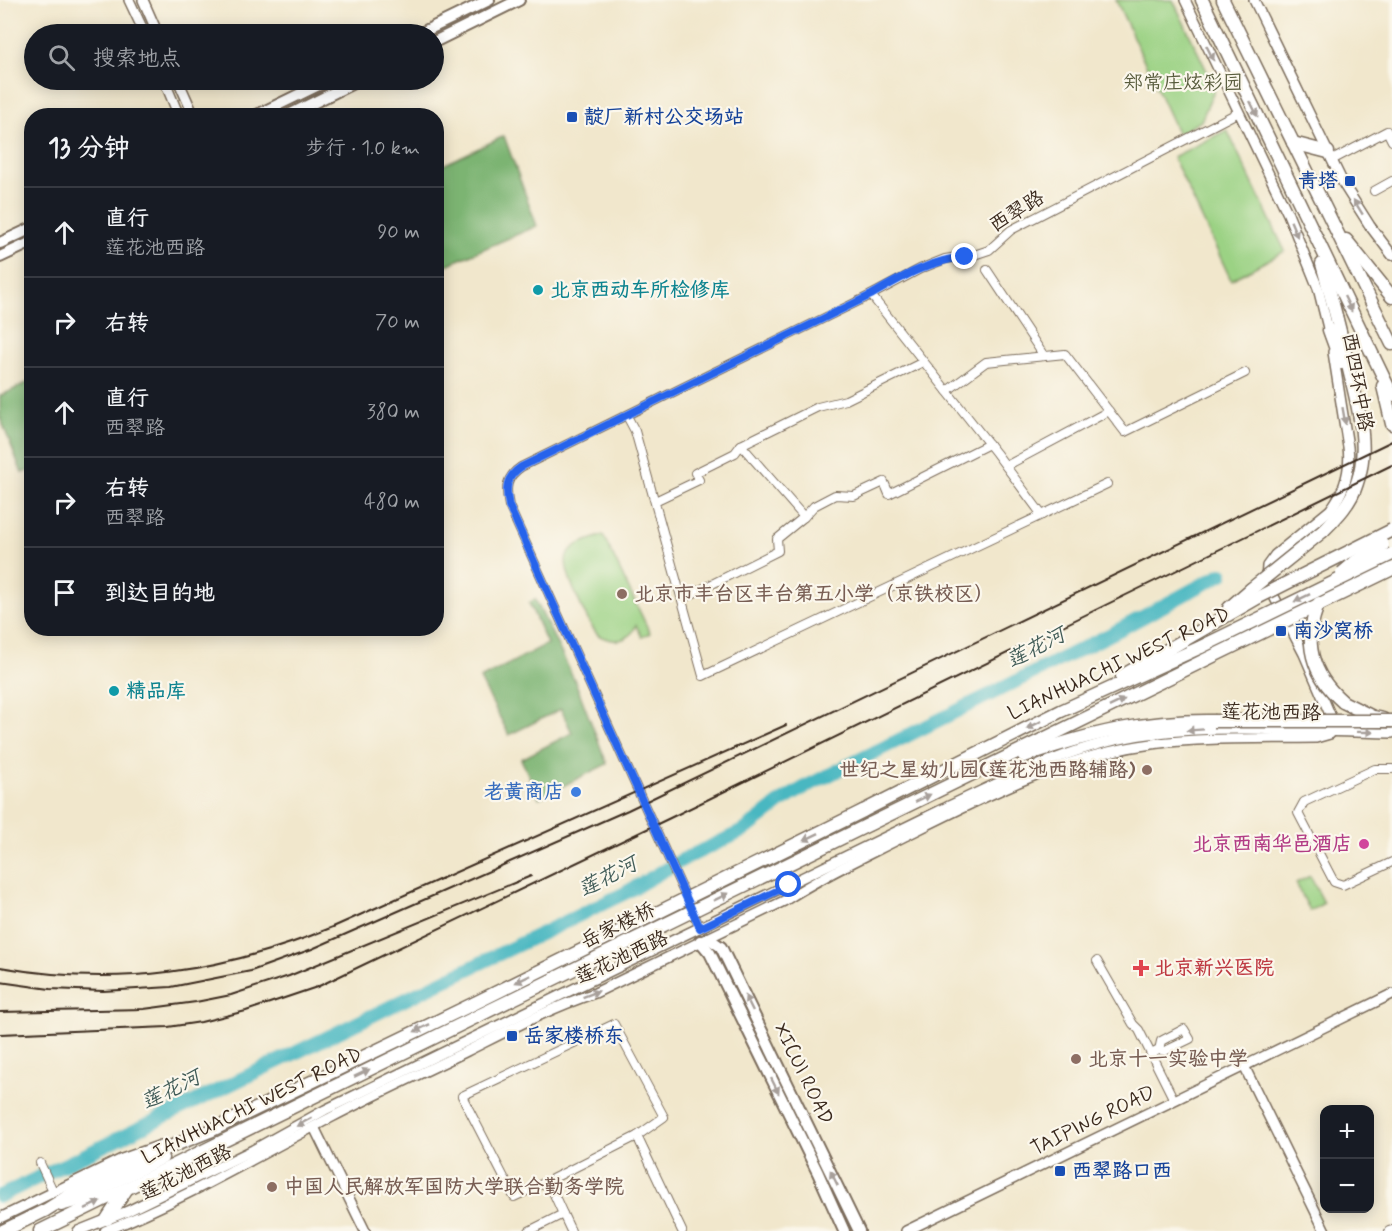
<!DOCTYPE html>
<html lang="zh">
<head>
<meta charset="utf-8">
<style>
  :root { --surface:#171b24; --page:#242831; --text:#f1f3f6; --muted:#9ea1a6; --line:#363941 }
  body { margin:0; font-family:Mynerve,"LXGW WenKai TC",sans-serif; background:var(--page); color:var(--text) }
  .controls { position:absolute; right:18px; bottom:18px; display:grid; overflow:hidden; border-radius:12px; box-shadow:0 3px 15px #0003 }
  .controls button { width:54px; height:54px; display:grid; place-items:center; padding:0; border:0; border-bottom:2px solid var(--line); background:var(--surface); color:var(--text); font:30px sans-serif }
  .stop { position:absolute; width:18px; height:18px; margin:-14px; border:4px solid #2563eb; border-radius:50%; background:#fff }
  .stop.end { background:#2563eb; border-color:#fff; box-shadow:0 2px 6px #0008 }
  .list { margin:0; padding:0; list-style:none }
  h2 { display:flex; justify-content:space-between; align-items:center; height:78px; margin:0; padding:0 24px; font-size:26px }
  h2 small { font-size:20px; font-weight:400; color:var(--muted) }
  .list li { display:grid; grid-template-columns:39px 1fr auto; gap:18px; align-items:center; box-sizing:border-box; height:90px; padding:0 24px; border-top:2px solid var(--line) }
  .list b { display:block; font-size:22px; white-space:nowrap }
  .list p { margin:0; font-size:20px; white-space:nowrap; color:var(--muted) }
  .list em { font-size:20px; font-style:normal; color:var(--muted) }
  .icon { flex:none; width:33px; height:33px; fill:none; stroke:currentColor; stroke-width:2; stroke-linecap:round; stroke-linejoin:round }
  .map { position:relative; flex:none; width:1392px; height:1231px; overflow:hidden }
  .search { position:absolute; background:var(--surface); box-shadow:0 3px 15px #0003; left:24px; top:24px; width:420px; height:66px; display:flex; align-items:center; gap:15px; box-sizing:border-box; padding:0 21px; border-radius:33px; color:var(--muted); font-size:22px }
  .panel { position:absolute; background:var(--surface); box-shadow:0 3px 15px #0003; left:24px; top:108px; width:420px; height:528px; border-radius:24px }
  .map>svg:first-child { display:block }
  .green { fill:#9bd284; stroke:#6b7e51; stroke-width:1.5 }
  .forest { fill:#7cb472; stroke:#5c6f48; stroke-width:1.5 }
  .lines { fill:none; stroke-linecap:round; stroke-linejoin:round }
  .river { stroke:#48b7c1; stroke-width:14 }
  .minor-casing { stroke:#7b6c5b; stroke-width:10 }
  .tertiary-casing { stroke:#7b6c5b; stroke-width:12 }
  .secondary-casing { stroke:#7b6c5b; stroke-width:14 }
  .trunk-casing { stroke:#7b6c5b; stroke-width:15 }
  .minor { stroke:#fff; stroke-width:8 }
  .tertiary { stroke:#fff; stroke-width:9 }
  .secondary { stroke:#fff; stroke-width:10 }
  .trunk { stroke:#fff; stroke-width:12 }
  .rail { stroke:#3b2a1e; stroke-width:2 }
  .trunk-bridge-casing { stroke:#7b6c5b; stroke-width:15; stroke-linecap:butt }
  .trunk-bridge { stroke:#fff; stroke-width:12 }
  .oneway { fill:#a79f9a }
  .route { stroke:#2563eb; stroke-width:8 }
  .transit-dot { fill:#1a4fb4; stroke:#fbf7ec; stroke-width:2 }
  .culture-dot { fill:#0f9aa8; stroke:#fbf7ec; stroke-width:2 }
  .education-dot { fill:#8d6e63; stroke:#fbf7ec; stroke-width:2 }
  .shop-dot { fill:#3f7fe0; stroke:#fbf7ec; stroke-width:2 }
  .hotel-dot { fill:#d1479c; stroke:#fbf7ec; stroke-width:2 }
  .health-dot { fill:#e0444e; stroke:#fbf7ec; stroke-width:2 }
  .labels { text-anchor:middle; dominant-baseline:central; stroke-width:4.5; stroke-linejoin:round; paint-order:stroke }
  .park-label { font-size:20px; fill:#585c3d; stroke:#fbf7ec }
  .transit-label { font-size:20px; font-weight:bold; fill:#164399; stroke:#fbf7ec; text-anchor:start }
  .street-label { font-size:20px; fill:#3b2a1e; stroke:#fbf7ec }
  .culture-label { font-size:20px; font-weight:bold; fill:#0d838f; stroke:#fbf7ec; text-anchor:start }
  .education-label { font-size:20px; font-weight:bold; fill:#785e54; stroke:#fbf7ec; text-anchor:start }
  .shop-label { font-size:20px; font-weight:bold; fill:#366cbe; stroke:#fbf7ec; text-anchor:end }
  .hotel-label { font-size:20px; font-weight:bold; fill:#b23c85; stroke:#fbf7ec; text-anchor:end }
  .health-label { font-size:20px; font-weight:bold; fill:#be3a42; stroke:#fbf7ec; text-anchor:start }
  .water-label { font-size:21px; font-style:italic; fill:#405b57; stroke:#fbf7ec }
</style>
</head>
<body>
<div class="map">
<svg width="1392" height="1231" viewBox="0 0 1392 1231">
  <rect width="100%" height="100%" fill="#fbf7ec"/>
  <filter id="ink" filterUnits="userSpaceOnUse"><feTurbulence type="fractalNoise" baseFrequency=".0167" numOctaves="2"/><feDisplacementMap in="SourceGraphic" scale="12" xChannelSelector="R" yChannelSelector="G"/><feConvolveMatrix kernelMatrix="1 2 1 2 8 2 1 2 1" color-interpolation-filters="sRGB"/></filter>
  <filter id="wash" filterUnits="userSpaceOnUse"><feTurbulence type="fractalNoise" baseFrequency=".008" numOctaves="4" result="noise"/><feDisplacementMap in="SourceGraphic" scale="24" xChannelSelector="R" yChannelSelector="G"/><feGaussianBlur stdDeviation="1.35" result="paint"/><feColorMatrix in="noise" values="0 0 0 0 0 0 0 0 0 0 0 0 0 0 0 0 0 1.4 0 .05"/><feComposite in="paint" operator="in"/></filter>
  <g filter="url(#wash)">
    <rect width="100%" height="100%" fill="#f1e7cc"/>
    <g class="green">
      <polygon points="1116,0 1173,0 1215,88 1201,121 1178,134"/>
      <polygon points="1227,130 1285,251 1231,280 1173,157"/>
      <path d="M603,535L650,633L642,637L636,625C630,643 613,643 598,635C589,625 561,569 567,556C573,542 590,541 603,535Z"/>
      <polygon points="1310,876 1324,903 1310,911 1296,883"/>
    </g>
    <g class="forest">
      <polygon points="504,136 537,226 437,269 437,168"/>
      <polygon points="31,381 31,470 22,473 0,417 0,396"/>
      <polygon points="535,599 575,681 607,764 539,798 521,759 572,733 561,709 509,735 480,679 547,644 529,603"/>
    </g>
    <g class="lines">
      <polyline class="river" points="0,1196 625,893 682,860 745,830 782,801 807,786 1113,633 1222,574"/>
    </g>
  </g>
  <g filter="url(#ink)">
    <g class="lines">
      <g class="minor-casing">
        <g id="minor">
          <polyline points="1332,160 1387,131 1392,141"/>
          <polyline points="1374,191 1392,181"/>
          <polyline points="987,270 1044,356"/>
          <polyline points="871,295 996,453 1042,515"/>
          <polyline points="947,391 986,362 1065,354 1125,432 1245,373"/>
          <polyline points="627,416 635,431 703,676 1107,484"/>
          <polyline points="1006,466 1109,411"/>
          <polyline points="655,501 699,480 695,473 735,453 741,445 818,407 846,400 923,362"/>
          <polyline points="804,517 814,506 835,495 854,496 884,482 889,494 989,444"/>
          <polyline points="682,599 778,551 777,539 804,517 741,445"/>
          <polyline points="1392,769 1375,769 1304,802 1298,813 1334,882 1343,885 1392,862"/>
          <path d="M700,928L509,506C505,488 506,477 521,467L871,295L920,269L945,259L977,254L989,250L1011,230L1239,112"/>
          <polyline points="1097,961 1133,1024 1139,1030 1174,1100"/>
          <polyline points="1151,1054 1159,1050 1165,1051 1190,1039 1184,1029 1161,1041 1159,1050"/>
          <polyline points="40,1163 53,1191"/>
          <polyline points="548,1181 637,1136"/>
          <polyline points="563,1214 548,1181 514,1197 462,1096 614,1024 664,1117 637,1136 682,1231"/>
          <polyline points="529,1231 563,1214 571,1231"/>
          <polyline points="1389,1231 1392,1230"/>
        </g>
      </g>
      <g class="tertiary-casing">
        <g id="tertiary">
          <polyline points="129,0 145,34"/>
          <polyline points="143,0 158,34"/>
          <polyline points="1185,0 1288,214 1318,288 1330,336"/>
          <polyline points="1254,0 1344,185 1370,226 1392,255"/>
          <polyline points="164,80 179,116"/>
          <polyline points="178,80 194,116"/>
          <path d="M1333,352L1348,447C1351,471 1345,491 1330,510L1275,555L1267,566L1266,581L1304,654L1335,726"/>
          <polyline points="1244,1066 1325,1231"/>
          <polyline points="314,1127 365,1231"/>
          <polyline points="0,1218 122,1159 161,1145"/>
          <path d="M78,1231L128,1211L253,1150L325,1110L943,809C1008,778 1077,743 1149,734C1230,724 1311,732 1392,733"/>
          <path d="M105,1231C183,1200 257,1156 332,1117C376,1094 422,1073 467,1051C509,1030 550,1008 595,993L784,901C822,876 864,857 905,836C983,797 1064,755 1152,744C1206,737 1261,739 1316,738L1330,734"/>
          <polyline points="906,1231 1392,994"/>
        </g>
      </g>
      <g class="secondary-casing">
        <g id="secondary">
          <polyline points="419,34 489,0"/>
          <polyline points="434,42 519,0"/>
          <polyline points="255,116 329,80"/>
          <polyline points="287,116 359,80"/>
          <polyline points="0,243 32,228"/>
          <polyline points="0,257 32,242"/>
          <polyline points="708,938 721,947 859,1231"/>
          <polyline points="700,941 710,953 818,1173 844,1231"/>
        </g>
      </g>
      <g class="trunk-casing">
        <g id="trunk">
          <polyline points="1202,0 1392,395"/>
          <polyline points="1223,0 1392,344"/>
          <polyline points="1293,143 1328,152"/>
          <polyline points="1346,240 1392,297"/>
          <path d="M1322,264C1331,296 1340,329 1347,361C1356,400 1371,445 1357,483C1351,503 1337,517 1323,531"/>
          <polyline points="1329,330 1341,363"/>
          <polyline points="1383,386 1392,424"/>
          <polyline points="1229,608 1251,589"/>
          <polyline points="1122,676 1259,597"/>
          <polyline points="1343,702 1373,717 1383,719"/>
          <path d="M1024,756C1090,733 1144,720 1214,721"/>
          <polyline points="863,811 1061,711 1201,647"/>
          <polyline points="870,824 1207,659"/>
          <polyline points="61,1205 78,1200 162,1158"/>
          <polyline points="107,1219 126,1190"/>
          <polyline points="3,1231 46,1210 89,1183 125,1165 210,1131 475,1003"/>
          <polyline points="40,1231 480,1015"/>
        </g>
      </g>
      <use href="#minor" class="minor"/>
      <use href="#tertiary" class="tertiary"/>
      <use href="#secondary" class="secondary"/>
      <use href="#trunk" class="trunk"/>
      <g class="rail">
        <path d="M0,967C117,988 224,972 333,927L786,725"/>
        <polyline points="0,982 50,989 103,991 171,987 251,971 312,949 628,810 1392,441"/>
        <polyline points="0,1012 144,1009 196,1002 231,995 289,976 531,876"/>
        <polyline points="0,1034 168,1027 201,1022 246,1011 317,987 670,818 1392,465"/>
      </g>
      <g class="trunk-bridge-casing">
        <g id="trunk-bridge">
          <polyline points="1342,573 1355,562 1383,545"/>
          <polyline points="1251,589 1323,531"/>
          <polyline points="1259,597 1392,530"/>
          <path d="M1319,603C1302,641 1312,675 1343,702"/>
          <polyline points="1201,647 1392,554"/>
          <polyline points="1207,659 1392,569"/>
          <polyline points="1214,721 1392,721"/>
          <polyline points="475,1003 863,811"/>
          <polyline points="480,1015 870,824"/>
        </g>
      </g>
      <use href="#trunk-bridge" class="trunk-bridge"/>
    </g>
    <defs><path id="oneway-solid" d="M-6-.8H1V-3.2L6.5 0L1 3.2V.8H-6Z" transform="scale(1.5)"/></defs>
    <g class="oneway">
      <use href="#oneway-solid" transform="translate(1210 53) rotate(64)"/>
      <use href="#oneway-solid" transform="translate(1254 109) rotate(64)"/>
      <use href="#oneway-solid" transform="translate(1358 207) rotate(-122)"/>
      <use href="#oneway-solid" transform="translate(1294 229) rotate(67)"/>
      <use href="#oneway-solid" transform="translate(1348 304) rotate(64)"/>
      <use href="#oneway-solid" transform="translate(1344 416) rotate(80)"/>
      <use href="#oneway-solid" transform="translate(1302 598) rotate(154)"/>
      <use href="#oneway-solid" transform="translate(1117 703) rotate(-26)"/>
      <use href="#oneway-solid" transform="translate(1034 725) rotate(153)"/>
      <use href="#oneway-solid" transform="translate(1195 730) rotate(176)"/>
      <use href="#oneway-solid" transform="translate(1365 732) rotate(1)"/>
      <use href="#oneway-solid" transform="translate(923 798) rotate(-26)"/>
      <use href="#oneway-solid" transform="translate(811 837) rotate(154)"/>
      <use href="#oneway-solid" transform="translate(721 897) rotate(-26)"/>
      <use href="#oneway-solid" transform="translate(523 979) rotate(154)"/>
      <use href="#oneway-solid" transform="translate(591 994) rotate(-21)"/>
      <use href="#oneway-solid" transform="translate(749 1003) rotate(-116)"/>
      <use href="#oneway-solid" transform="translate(422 1028) rotate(154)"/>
      <use href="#oneway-solid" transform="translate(362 1073) rotate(-26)"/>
      <use href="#oneway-solid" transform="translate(775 1086) rotate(64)"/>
      <use href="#oneway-solid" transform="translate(304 1122) rotate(151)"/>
      <use href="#oneway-solid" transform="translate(834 1178) rotate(-116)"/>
      <use href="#oneway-solid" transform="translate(93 1205) rotate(-26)"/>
    </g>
  </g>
  <g class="lines" filter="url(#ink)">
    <path class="route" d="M789,885L700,928L509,506C505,488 506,477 521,467L871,295C900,278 930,260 965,257"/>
  </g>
  <g class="transit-dot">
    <rect x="566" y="111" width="12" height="12" rx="3"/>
    <rect x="1344" y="175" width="12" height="12" rx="3"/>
    <rect x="1275" y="625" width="12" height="12" rx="3"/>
    <rect x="506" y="1030" width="12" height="12" rx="3"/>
    <rect x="1054" y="1165" width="12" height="12" rx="3"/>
  </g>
  <g class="culture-dot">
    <circle cx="538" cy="290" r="6"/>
    <circle cx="114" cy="691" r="6"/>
  </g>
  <g class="education-dot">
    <circle cx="622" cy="594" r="6"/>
    <circle cx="1147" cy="770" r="6"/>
    <circle cx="1076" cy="1059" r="6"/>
    <circle cx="272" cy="1187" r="6"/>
  </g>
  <circle class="shop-dot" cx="576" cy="792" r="6"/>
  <circle class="hotel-dot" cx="1364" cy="844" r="6"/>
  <path class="health-dot" d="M1138 959h6v6h6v6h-6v6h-6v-6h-6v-6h6z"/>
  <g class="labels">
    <g class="park-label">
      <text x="1183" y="83">郑常庄炫彩园</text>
    </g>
    <g class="transit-label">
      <text x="584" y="117">靛厂新村公交场站</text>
      <text x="1338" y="181" text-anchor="end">青塔</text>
      <text x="1293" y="631">南沙窝桥</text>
      <text x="524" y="1036">岳家楼桥东</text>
      <text x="1072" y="1171">西翠路口西</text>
    </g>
    <g class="street-label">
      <text transform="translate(1017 212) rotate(-32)">西翠路</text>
      <text transform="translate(1357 382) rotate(80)">西四环中路</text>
      <text transform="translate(1119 664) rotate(-25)">LIANHUACHI WEST ROAD</text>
      <text transform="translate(1271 713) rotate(1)">莲花池西路</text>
      <text transform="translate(618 926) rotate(-26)">岳家楼桥</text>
      <text transform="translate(622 958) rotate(-25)">莲花池西路</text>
      <text transform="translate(803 1074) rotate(64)">XICUI ROAD</text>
      <text transform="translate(252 1106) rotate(-26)">LIANHUACHI WEST ROAD</text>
      <text transform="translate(1093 1121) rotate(-26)">TAIPING ROAD</text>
      <text transform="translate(186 1173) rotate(-27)">莲花池西路</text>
    </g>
    <g class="culture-label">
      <text x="550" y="290">北京西动车所检修库</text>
      <text x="126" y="691">精品库</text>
    </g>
    <g class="education-label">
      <text x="634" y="594">北京市丰台区丰台第五小学（京铁校区）</text>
      <text x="1135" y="770" text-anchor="end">世纪之星幼儿园(莲花池西路辅路)</text>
      <text x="1088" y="1059">北京十一实验中学</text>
      <text x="284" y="1187">中国人民解放军国防大学联合勤务学院</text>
    </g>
    <g class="shop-label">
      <text x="564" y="792">老黄商店</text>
    </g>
    <g class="hotel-label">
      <text x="1352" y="844">北京西南华邑酒店</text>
    </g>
    <g class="health-label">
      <text x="1154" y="968">北京新兴医院</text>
    </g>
    <g class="water-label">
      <text transform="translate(1036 648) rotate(-27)">莲花河</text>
      <text transform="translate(608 877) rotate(-27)">莲花河</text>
      <text transform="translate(171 1090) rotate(-26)">莲花河</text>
    </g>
  </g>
</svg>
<div class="controls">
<button>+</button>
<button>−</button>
</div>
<div class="stop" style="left:789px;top:885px"></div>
<div class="stop end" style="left:965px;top:257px"></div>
<div class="search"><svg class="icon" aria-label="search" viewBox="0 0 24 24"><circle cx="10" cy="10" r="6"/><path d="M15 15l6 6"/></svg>搜索地点</div>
<section class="panel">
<h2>13 分钟<small>步行 · 1.0 km</small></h2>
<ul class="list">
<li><svg class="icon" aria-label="ahead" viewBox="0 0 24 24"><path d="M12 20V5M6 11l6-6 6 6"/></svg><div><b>直行</b><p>莲花池西路</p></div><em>90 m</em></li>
<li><svg class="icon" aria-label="right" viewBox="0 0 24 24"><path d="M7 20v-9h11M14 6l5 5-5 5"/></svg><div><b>右转</b></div><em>70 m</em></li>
<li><svg class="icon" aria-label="ahead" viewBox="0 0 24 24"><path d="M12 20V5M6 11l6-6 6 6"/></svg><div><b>直行</b><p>西翠路</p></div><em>380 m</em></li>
<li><svg class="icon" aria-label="right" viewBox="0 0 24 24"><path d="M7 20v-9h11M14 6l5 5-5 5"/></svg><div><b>右转</b><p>西翠路</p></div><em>480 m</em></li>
<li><svg class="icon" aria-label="arrive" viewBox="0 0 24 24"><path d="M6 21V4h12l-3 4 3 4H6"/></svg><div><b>到达目的地</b></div></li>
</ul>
</section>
</div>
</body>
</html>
